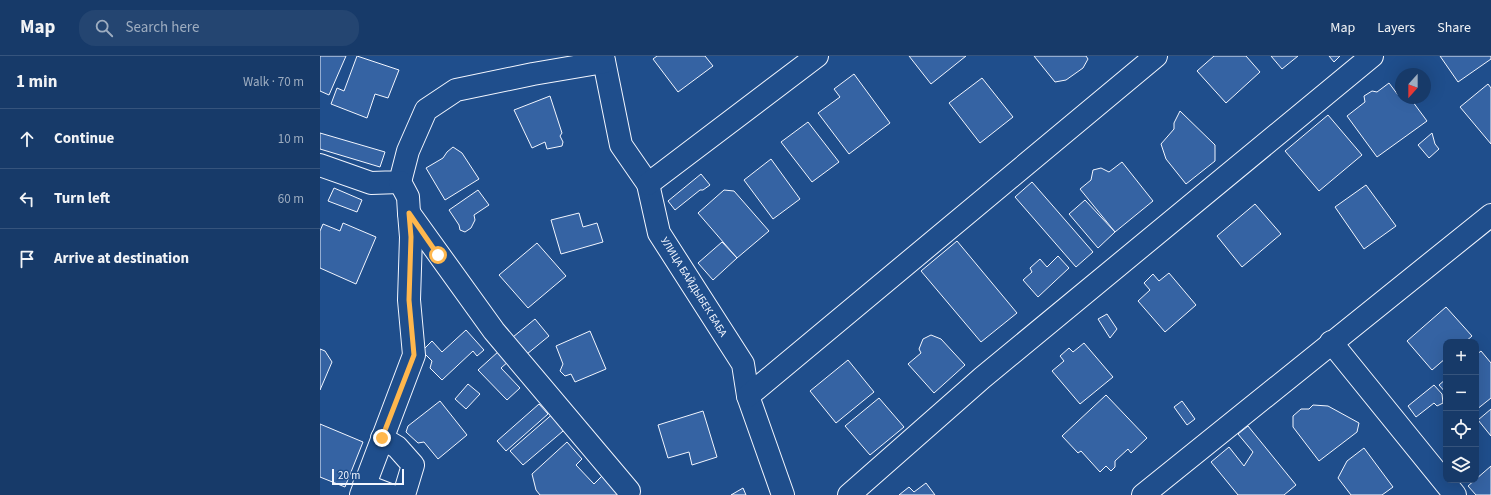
<!DOCTYPE html>
<html lang="en">
<head>
<meta charset="utf-8">
<style>
  :root { --surface:#173a69; --page:#244571; --text:#f1f3f6; --muted:#9eadc0; --line:#36547d }
  body { margin:0; font-family:"Source Sans 3",sans-serif; background:var(--page); color:var(--text) }
  .controls { position:absolute; right:12px; bottom:12px; display:grid; overflow:hidden; border-radius:8px; box-shadow:0 4px 16px #0002 }
  .controls button { width:36px; height:36px; display:grid; place-items:center; padding:0; border:0; border-bottom:1px solid var(--line); background:var(--surface); color:var(--text); font:20px sans-serif }
  .compass { position:absolute; left:1075px; top:12px; width:36px; height:36px; border-radius:50%; background:var(--surface); box-shadow:0 4px 16px #0002; rotate:201deg }
  .scale { position:absolute; left:12px; bottom:10px; width:72px; box-sizing:border-box; padding-left:4px; border:2px solid #f2f6ff; border-top:0; font-size:11px; line-height:14px; white-space:nowrap; color:#f2f6ff; -webkit-text-stroke:3px #1f4e8c; paint-order:stroke }
  .stop { position:absolute; width:12px; height:12px; margin:-9px; border:3px solid #ffb74d; border-radius:50%; background:#fff }
  .stop.end { background:#ffb74d; border-color:#fff; box-shadow:0 1px 4px #0008 }
  .list { margin:0; padding:0; list-style:none }
  h2 { display:flex; justify-content:space-between; align-items:center; height:52px; margin:0; padding:0 16px; font-size:17px }
  h2 small { font-size:13px; font-weight:400; color:var(--muted) }
  .list li { display:grid; grid-template-columns:26px 1fr auto; gap:12px; align-items:center; box-sizing:border-box; height:60px; padding:0 16px; border-top:1px solid var(--line) }
  .list b { display:block; font-size:15px; white-space:nowrap }
  .list em { font-size:13px; font-style:normal; color:var(--muted) }
  .icon { flex:none; width:22px; height:22px; fill:none; stroke:currentColor; stroke-width:2; stroke-linecap:round; stroke-linejoin:round }
  .map { position:relative; flex:none; width:1171px; height:439px; overflow:hidden }
  header { display:flex; align-items:center; gap:24px; box-sizing:border-box; height:56px; padding:0 20px; background:var(--surface); border-bottom:1px solid var(--line) }
  header strong { font-size:19px }
  nav { display:flex; gap:22px; margin-inline-start:auto; font-size:14px }
  .search { width:280px; height:36px; background:var(--page); display:flex; align-items:center; gap:10px; box-sizing:border-box; padding:0 14px; border-radius:16px; color:var(--muted); font-size:15px }
  main { display:flex }
  aside { flex:1; background:var(--surface) }
  .map>svg:first-child { display:block }
  .building { fill:#3563a3; stroke:#f2f6ff }
  .lines { fill:none; stroke-linecap:round; stroke-linejoin:round }
  .street-casing { stroke:#f2f6ff; stroke-width:24 }
  .street { stroke:#1f4e8c; stroke-width:22 }
  .route { stroke:#ffb74d; stroke-width:5 }
  .labels { text-anchor:middle; dominant-baseline:central; stroke-width:3; stroke-linejoin:round; paint-order:stroke }
  .street-label { font-size:11px; fill:#f2f6ff; stroke:#1f4e8c }
</style>
</head>
<body>
<header>
<strong>Map</strong>
<div class="search"><svg class="icon" aria-label="search" viewBox="0 0 24 24"><circle cx="10" cy="10" r="6"/><path d="M15 15l6 6"/></svg>Search here</div>
<nav><a>Map</a><a>Layers</a><a>Share</a></nav>
</header>
<main>
<aside>
<h2>1 min<small>Walk · 70 m</small></h2>
<ul class="list">
<li><svg class="icon" aria-label="ahead" viewBox="0 0 24 24"><path d="M12 20V5M6 11l6-6 6 6"/></svg><div><b>Continue</b></div><em>10 m</em></li>
<li><svg class="icon" aria-label="left" viewBox="0 0 24 24"><path d="M17 20v-9H6M10 6l-5 5 5 5"/></svg><div><b>Turn left</b></div><em>60 m</em></li>
<li><svg class="icon" aria-label="arrive" viewBox="0 0 24 24"><path d="M6 21V4h12l-3 4 3 4H6"/></svg><div><b>Arrive at destination</b></div></li>
</ul>
</aside>
<div class="map">
<svg width="1171" height="439" viewBox="0 0 1171 439">
  <rect width="100%" height="100%" fill="#1f4e8c"/>
  <g class="building">
    <polygon points="0,0 26,0 9,39 0,35"/>
    <polygon points="37,0 79,14 68,42 55,38 47,62 11,48 17,32 24,35"/>
    <polygon points="337,0 385,0 393,10 358,36 333,3"/>
    <polygon points="589,0 646,0 611,28"/>
    <polygon points="714,0 766,0 768,3 763,12 746,24 735,26"/>
    <polygon points="894,0 926,0 940,16 906,47 877,15"/>
    <polygon points="951,0 978,0 962,13"/>
    <polygon points="1009,0 1020,0 1014,6"/>
    <polygon points="1120,0 1171,0 1171,3 1138,26"/>
    <polygon points="534,18 570,67 529,98 498,57 520,41 514,33"/>
    <polygon points="662,22 693,61 660,87 629,47"/>
    <polygon points="1069,27 1078,39 1081,37 1081,42 1090,42 1107,65 1057,101 1027,60 1045,46 1044,40 1052,35 1057,36"/>
    <polygon points="1168,28 1171,32 1171,88 1140,51"/>
    <polygon points="230,40 242,77 240,80 243,86 242,90 227,93 225,86 212,92 194,54"/>
    <polygon points="860,55 895,89 895,105 866,128 846,103 841,88 854,73 854,67"/>
    <polygon points="1008,59 1042,99 999,135 965,95"/>
    <polygon points="488,66 519,106 492,126 461,86"/>
    <polygon points="0,77 65,96 60,111 0,93"/>
    <polygon points="1112,77 1115,88 1119,93 1109,102 1098,89"/>
    <polygon points="133,91 142,97 159,123 125,144 106,112 123,102 127,96"/>
    <polygon points="451,103 480,143 453,163 424,124"/>
    <polygon points="802,106 833,145 795,176 760,133 771,124 773,114 781,112 789,116"/>
    <polygon points="381,118 390,129 383,134 380,134 355,154 348,145"/>
    <polygon points="712,126 773,196 756,211 695,141"/>
    <polygon points="1046,129 1076,170 1044,193 1015,151"/>
    <polygon points="14,132 42,144 37,156 8,145"/>
    <polygon points="158,134 169,149 154,159 155,164 151,172 145,176 140,174 139,169 129,154"/>
    <polygon points="404,134 414,135 449,175 417,202 378,157"/>
    <polygon points="765,144 795,176 778,192 749,158"/>
    <polygon points="935,148 961,178 922,211 897,180"/>
    <polygon points="259,157 263,171 277,167 283,186 241,198 231,164"/>
    <polygon points="23,167 56,181 36,228 0,212 0,175 3,168 20,175"/>
    <polygon points="637,185 697,257 661,286 601,215"/>
    <polygon points="402,186 417,202 393,224 378,207"/>
    <polygon points="217,187 246,220 208,252 179,219"/>
    <polygon points="738,200 749,212 718,241 703,224 712,216 710,212 720,203 727,211"/>
    <polygon points="849,217 876,249 845,276 818,245 830,234 824,227 833,218 839,225"/>
    <polygon points="1126,251 1152,280 1145,286 1126,286 1126,302 1112,314 1087,285"/>
    <polygon points="787,258 797,273 790,282 778,263"/>
    <polygon points="215,263 229,280 207,298 193,281"/>
    <polygon points="146,274 164,294 157,300 153,295 122,324 110,312 112,305 102,295 112,285 122,296"/>
    <polygon points="270,275 286,313 255,326 251,318 245,320 240,315 243,308 236,290"/>
    <polygon points="611,279 621,283 645,309 614,337 588,308 601,297 599,293 603,283"/>
    <polygon points="764,287 793,321 760,348 732,315 744,305 740,300 749,292 753,296"/>
    <polygon points="0,293 5,295 12,306 0,334"/>
    <polygon points="179,295 189,305 181,312 200,332 187,344 158,314"/>
    <polygon points="1161,295 1171,307 1171,342 1156,354 1156,299"/>
    <polygon points="528,304 554,336 516,367 490,335"/>
    <polygon points="1126,323 1126,337 1119,329"/>
    <polygon points="148,328 160,338 146,353 135,343"/>
    <polygon points="1114,329 1122,338 1123,347 1117,350 1114,347 1096,361 1088,350"/>
    <polygon points="786,339 827,382 811,397 808,393 795,405 795,411 791,415 786,410 780,416 761,395 758,397 742,380"/>
    <polygon points="559,342 584,371 550,399 525,370"/>
    <polygon points="120,345 147,379 118,403 104,386 98,387 86,376 88,370"/>
    <polygon points="862,345 875,363 867,369 854,351"/>
    <polygon points="219,348 228,358 186,395 177,385"/>
    <polygon points="993,349 1008,350 1039,367 1037,376 999,405 973,371 973,360 981,353 989,353"/>
    <polygon points="1171,353 1171,380 1158,364"/>
    <polygon points="236,355 249,370 203,409 190,395"/>
    <polygon points="383,355 397,401 372,409 369,396 348,402 338,369"/>
    <polygon points="0,368 43,386 25,431 0,421"/>
    <polygon points="928,370 976,429 964,439 918,439 891,406 909,391 924,410 933,396 918,378"/>
    <polygon points="247,386 262,403 256,409 274,428 282,420 299,439 220,439 216,434 212,418"/>
    <polygon points="1044,392 1073,431 1062,439 1031,439 1018,422 1027,405"/>
    <polygon points="1171,410 1171,439 1156,439 1148,430"/>
    <polygon points="606,427 615,439 579,439 589,431 594,436"/>
    <polygon points="423,432 426,439 411,439"/>
  </g>
  <g class="lines">
    <g class="street-casing">
      <g id="street">
        <polyline points="283,0 301,89 328,128 339,177 423,308 428,340 463,439"/>
        <polyline points="0,109 51,127 80,126 88,95 106,54 136,34 213,18 284,6"/>
        <polyline points="328,128 497,0"/>
        <polyline points="89,157 174,275 309,435"/>
        <polyline points="1011,286 1135,439"/>
        <polyline points="428,340 836,0"/>
        <polyline points="62,382 77,391 93,409 84,439"/>
        <polyline points="44,429 70,439"/>
        <polyline points="41,439 94,299 89,244 91,181 89,157 88,141 80,126"/>
        <polyline points="529,439 662,322 1052,0"/>
        <polyline points="823,439 1171,159"/>
      </g>
    </g>
    <use href="#street" class="street"/>
  </g>
  <g class="lines">
    <polyline class="route" points="62,382 94,299 89,244 91,181 89,157 118,199"/>
  </g>
  <g class="labels">
    <g class="street-label">
      <text transform="translate(374 231) rotate(58)">УЛИЦА БАЙДЫБЕК БАБА</text>
    </g>
  </g>
</svg>
<div class="controls">
<button>+</button>
<button>−</button>
<button><svg class="icon" aria-label="locate" viewBox="0 0 24 24"><circle cx="12" cy="12" r="6"/><path d="M12 2v4M12 18v4M2 12h4M18 12h4"/></svg></button>
<button><svg class="icon" aria-label="layers" viewBox="0 0 24 24"><path d="M12 4l9 5-9 5-9-5zM3 14l9 5 9-5"/></svg></button>
</div>
<svg class="compass" viewBox="-18 -18 36 36"><path d="M0-13l5 13h-10z" fill="#e53935"/><path d="M0 13l5-13h-10z" fill="#9eadc0"/></svg>
<div class="scale">20 m</div>
<div class="stop" style="left:118px;top:199px"></div>
<div class="stop end" style="left:62px;top:382px"></div>
</div>
</main>
</body>
</html>
